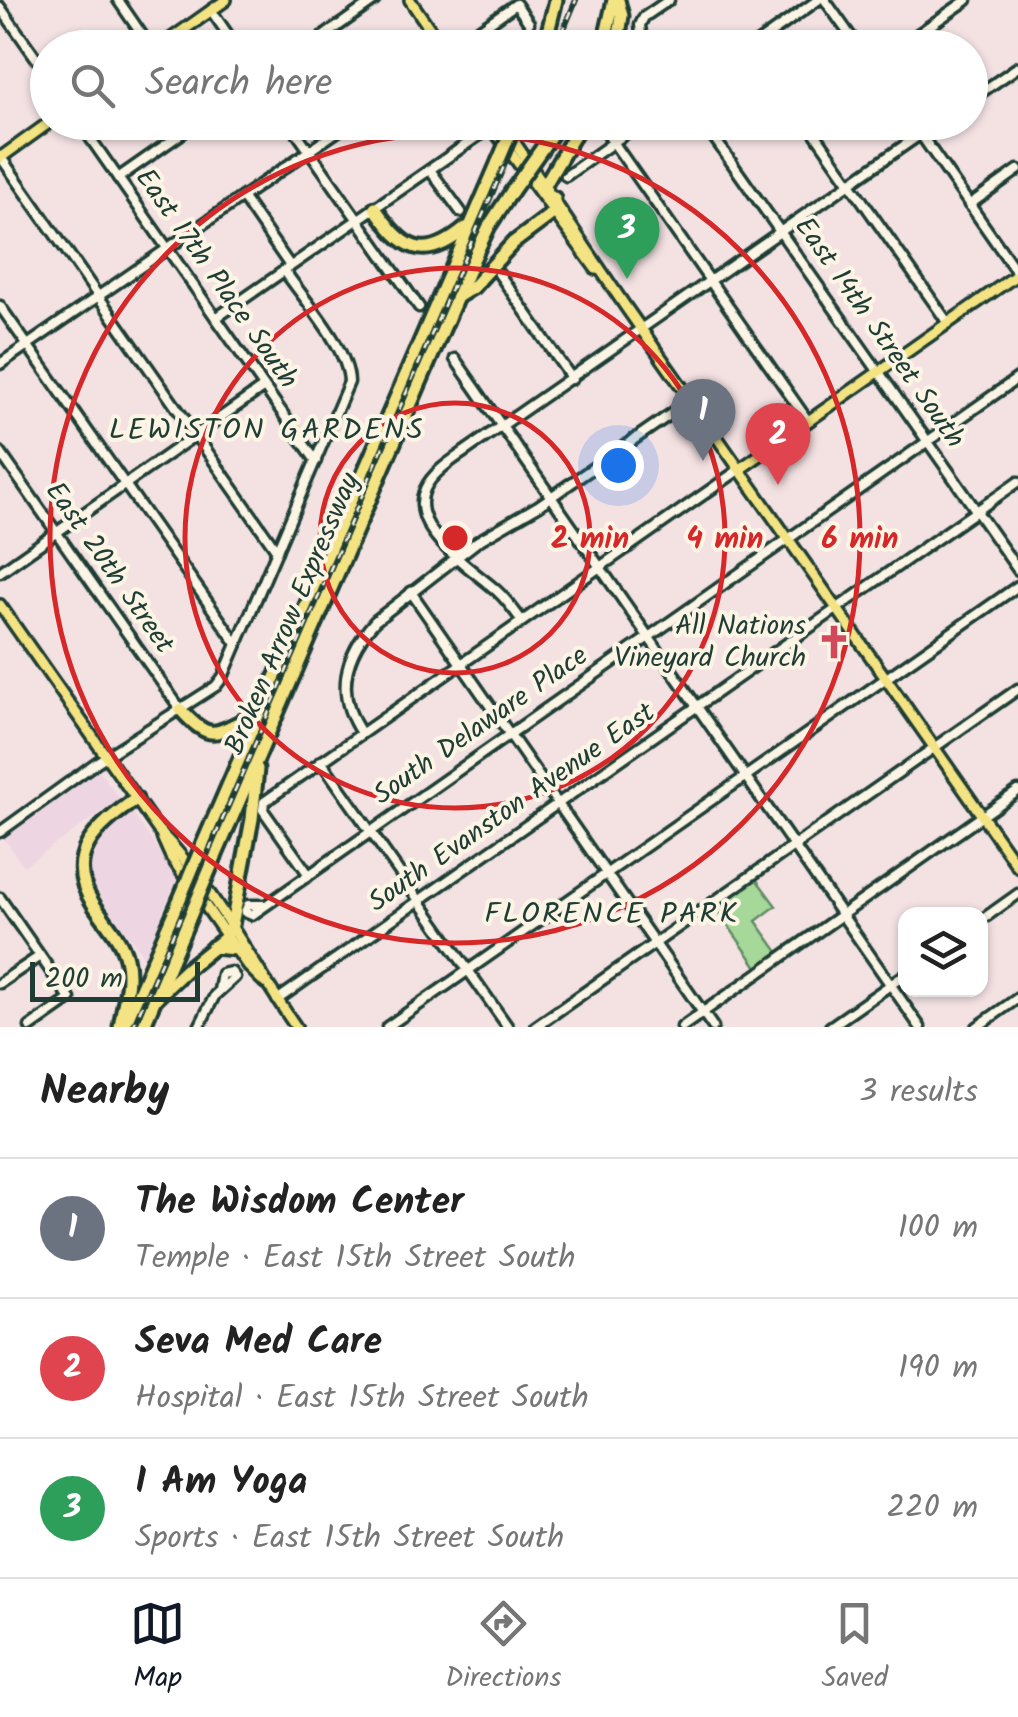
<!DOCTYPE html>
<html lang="en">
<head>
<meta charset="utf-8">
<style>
  :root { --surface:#fff; --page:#f6f6f6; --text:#222; --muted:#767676; --line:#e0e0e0; --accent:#111827 }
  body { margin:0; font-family:Kalam,sans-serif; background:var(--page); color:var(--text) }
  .controls { position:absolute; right:30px; bottom:30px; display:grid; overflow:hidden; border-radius:20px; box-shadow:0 2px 8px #0004 }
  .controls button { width:90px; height:90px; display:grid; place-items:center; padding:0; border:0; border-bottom:2px solid var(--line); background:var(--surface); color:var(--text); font:50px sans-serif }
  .scale { position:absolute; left:30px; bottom:25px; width:170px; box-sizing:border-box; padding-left:10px; border:5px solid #1f3d34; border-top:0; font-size:28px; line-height:35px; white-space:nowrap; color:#1f3d34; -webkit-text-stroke:8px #fcf5e5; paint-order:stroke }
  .you { position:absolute; left:618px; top:465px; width:35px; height:35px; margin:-25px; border:8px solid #fff; border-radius:50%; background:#1a73e8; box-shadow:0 0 0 15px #1a73e833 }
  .badge { display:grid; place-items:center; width:65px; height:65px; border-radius:50%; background:var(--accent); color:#fff; font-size:32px; font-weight:700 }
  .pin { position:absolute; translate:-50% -82px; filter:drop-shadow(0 2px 5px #0008) }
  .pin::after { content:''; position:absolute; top:52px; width:35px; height:30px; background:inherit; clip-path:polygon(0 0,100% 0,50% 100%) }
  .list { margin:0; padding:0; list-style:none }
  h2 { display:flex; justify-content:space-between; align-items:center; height:130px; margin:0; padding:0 40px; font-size:42px }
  h2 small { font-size:32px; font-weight:400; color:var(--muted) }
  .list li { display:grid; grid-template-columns:65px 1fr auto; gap:30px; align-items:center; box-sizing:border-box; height:140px; padding:0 40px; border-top:2px solid var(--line) }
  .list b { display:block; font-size:38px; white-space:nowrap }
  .list p { margin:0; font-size:32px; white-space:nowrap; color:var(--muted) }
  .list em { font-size:32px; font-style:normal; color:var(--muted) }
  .icon { flex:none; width:55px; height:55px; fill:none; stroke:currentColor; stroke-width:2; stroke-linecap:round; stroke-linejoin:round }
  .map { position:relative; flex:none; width:1018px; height:1027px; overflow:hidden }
  .search { position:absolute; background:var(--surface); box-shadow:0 2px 8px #0004; left:30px; right:30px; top:30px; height:110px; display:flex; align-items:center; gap:25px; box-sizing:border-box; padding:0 35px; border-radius:55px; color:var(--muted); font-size:38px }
  .sheet { height:550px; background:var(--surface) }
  nav { display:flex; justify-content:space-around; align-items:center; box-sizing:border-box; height:140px; border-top:2px solid var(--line); background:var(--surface); font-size:28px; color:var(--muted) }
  nav a { display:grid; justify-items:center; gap:5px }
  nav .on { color:var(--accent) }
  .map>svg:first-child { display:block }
  .built { fill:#eed5e2 }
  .green { fill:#a6d899; stroke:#628a66; stroke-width:2.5 }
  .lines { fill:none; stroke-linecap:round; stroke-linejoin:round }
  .minor-casing { stroke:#1f3d34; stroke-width:15 }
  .major-casing { stroke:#1f3d34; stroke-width:16 }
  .highway-casing { stroke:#1f3d34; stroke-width:19 }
  .minor { stroke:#fcf5e5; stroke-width:8 }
  .major { stroke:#f4e382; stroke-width:9 }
  .highway { stroke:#f4e382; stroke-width:11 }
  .rail-casing { stroke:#1f3d34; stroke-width:6 }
  .rail { stroke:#fcf5e5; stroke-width:2.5; stroke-dasharray:8; stroke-linecap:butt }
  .highway-bridge-casing { stroke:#1f3d34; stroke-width:19; stroke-linecap:butt }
  .highway-bridge { stroke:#f4e382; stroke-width:11 }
  .ring { fill:none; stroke:#d62828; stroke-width:5 }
  .labels { text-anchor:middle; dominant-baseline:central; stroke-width:8; stroke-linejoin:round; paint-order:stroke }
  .street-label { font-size:28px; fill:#1f3d34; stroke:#fcf5e5 }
  .poi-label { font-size:28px; fill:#1f3d34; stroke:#fcf5e5; text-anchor:end }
  .neighbourhood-label { font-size:30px; letter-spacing:2.5px; fill:#1f3d34; stroke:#fcf5e5 }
  .centre { fill:#d62828; stroke:#fcf5e5; stroke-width:5 }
  .ring-label { font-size:30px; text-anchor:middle; font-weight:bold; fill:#d62828; stroke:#fcf5e5; stroke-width:8; stroke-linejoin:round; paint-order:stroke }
</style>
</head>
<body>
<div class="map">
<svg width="1018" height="1027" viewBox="0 0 1018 1027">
  <rect width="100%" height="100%" fill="#f4e2e3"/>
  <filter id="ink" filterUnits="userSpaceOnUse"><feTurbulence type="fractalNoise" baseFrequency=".01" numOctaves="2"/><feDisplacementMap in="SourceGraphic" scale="20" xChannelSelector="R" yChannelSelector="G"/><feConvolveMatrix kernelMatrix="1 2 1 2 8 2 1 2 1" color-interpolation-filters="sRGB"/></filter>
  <g filter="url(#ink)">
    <g class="built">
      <polygon points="98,769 120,799 24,866 1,835"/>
      <polygon points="133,813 177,878 144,957 91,882 89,872 90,857 103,834"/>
    </g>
    <polygon class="green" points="756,879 776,906 756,921 778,952 757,967 716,908"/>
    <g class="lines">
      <g class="minor-casing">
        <g id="minor">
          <polyline points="118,0 151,48"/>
          <polyline points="825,0 859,48"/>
          <polyline points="0,7 48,75"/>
          <polyline points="211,10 237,48"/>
          <polyline points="307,48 375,0"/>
          <polyline points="453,48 516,4 529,23"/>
          <polyline points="651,48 641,34 640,25 644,17 669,0"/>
          <polyline points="750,48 818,0"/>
          <polyline points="898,48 967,0"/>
          <polyline points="970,100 1018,67"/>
          <polyline points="79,122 316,461"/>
          <polyline points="289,122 419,307"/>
          <polyline points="599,122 808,421"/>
          <polyline points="703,122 1018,570"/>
          <polyline points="807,122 948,323"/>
          <polyline points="912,122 1018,274"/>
          <polyline points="0,156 277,551"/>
          <polyline points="430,170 461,212"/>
          <polyline points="566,176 642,122"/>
          <polyline points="118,178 198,122"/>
          <polyline points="243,198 290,266"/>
          <polyline points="969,205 1018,170"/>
          <polyline points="499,274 572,379"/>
          <polyline points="0,306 237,644"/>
          <polyline points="216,318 494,125"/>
          <polyline points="455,359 920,1027"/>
          <polyline points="0,364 351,122"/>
          <polyline points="0,452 181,710"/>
          <polyline points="0,572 264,387"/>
          <polyline points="411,592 713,1027"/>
          <path d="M522,621C514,610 507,600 497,591C473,569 407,530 425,489C432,473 451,461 464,452L938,122"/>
          <path d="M361,733C335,694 344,656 375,621L478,541L538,506L691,400"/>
          <polyline points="321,761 508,1027"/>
          <path d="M0,832L97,762L216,686L223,677L349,382C348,347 304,300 284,270"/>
          <polyline points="309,875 263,810 264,802 740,469"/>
          <polyline points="0,898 70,999 30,1027"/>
          <polyline points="265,905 248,905 245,912 252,915 1018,378"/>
          <polyline points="980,921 1018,894"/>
          <polyline points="0,983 40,956"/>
          <polyline points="277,1000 1018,482"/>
          <polyline points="199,1027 215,995 235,977 231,972 222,974 219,990"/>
          <polyline points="387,1027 1018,586"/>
          <polyline points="535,1027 1018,689"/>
          <polyline points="682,1027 1018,791"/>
          <polyline points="830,1027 906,974"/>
          <polyline points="977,1027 1018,998"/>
        </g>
      </g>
      <g class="major-casing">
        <g id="major">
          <polyline points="410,0 443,48"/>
          <polyline points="158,48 226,0"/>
          <polyline points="488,122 596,269"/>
          <polyline points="501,122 625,306 1018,867"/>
          <polyline points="0,158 50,122"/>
          <polyline points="740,469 1018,274"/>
          <path d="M0,605L158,830C215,889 250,961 296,1027"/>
          <polyline points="162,837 171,857 247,965 265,983"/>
        </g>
      </g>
      <g class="highway-casing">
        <g id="highway">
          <polyline points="544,48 556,0"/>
          <polyline points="603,48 614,0"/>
          <polyline points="617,48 622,16 618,0"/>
          <polyline points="543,147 560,122"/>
          <polyline points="545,185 582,122"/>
          <path d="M375,208C403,249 423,264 466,228"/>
          <polyline points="457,297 473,287 513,243 553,213 554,198"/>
          <path d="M181,710C216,750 219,726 259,715"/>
          <polyline points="202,846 498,162"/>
          <polyline points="212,864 473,260 489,226 512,191"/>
          <polyline points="213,947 236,949"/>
          <polyline points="155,999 188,968 224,939 232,925 252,819 257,769"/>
          <polyline points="125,1025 179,901"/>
          <path d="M120,1027C123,1004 132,981 126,958C121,938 105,922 94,905C61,855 98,826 136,799"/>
          <polyline points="143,1027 189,919"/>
        </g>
      </g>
      <use href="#minor" class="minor"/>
      <use href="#major" class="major"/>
      <use href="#highway" class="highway"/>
      <g class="rail-casing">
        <g id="rail">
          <polyline points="556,48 576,0"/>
          <polyline points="133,1027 523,122"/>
        </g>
      </g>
      <use href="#rail" class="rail"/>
      <g class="highway-bridge-casing">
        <g id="highway-bridge">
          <polyline points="498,162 515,122"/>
          <polyline points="512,191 543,147"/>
          <polyline points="179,901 202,846"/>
          <polyline points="189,919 212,864"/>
        </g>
      </g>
      <use href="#highway-bridge" class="highway-bridge"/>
    </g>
  </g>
  <g class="ring">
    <circle cx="455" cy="538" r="135"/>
    <circle cx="455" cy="538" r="270"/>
    <circle cx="455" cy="538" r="405"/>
  </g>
  <defs>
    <g id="church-bare" transform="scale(2.7)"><path d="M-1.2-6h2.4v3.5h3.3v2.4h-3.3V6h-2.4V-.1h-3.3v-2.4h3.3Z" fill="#d1495b" stroke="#fcf5e5" stroke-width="2.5" paint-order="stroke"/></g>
  </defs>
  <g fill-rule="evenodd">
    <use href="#church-bare" x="834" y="642"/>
  </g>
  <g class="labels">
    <g class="street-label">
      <text transform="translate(216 279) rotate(55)">East 17th Place South</text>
      <text transform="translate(879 333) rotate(55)">East 14th Street South</text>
      <text transform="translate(109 568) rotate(55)">East 20th Street</text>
      <text transform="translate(293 614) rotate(-67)">Broken Arrow Expressway</text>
      <text transform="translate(481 726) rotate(-35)">South Delaware Place</text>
      <text transform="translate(512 808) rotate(-35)">South Evanston Avenue East</text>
    </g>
    <g class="poi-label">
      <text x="806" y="626">All Nations<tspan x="806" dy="32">Vineyard Church</tspan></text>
    </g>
    <g class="neighbourhood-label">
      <text x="267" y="431">LEWISTON GARDENS</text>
      <text x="612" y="915">FLORENCE PARK</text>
    </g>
  </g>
  <circle cx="455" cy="538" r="15" class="centre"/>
  <g class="ring-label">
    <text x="590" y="548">2 min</text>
    <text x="725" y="548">4 min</text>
    <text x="860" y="548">6 min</text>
  </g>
</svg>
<div class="controls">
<button><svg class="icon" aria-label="layers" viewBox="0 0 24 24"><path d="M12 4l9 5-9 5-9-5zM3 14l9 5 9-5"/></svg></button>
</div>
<div class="scale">200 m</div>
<div class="you"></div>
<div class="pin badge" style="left:703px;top:461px;background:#6b7280">1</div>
<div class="pin badge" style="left:778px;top:485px;background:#e0444e">2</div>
<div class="pin badge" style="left:627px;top:279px;background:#2e9e5b">3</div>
<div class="search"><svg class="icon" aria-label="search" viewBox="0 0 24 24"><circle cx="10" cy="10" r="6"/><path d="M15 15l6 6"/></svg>Search here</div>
</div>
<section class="sheet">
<h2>Nearby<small>3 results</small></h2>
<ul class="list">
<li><span class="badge" style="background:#6b7280">1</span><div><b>The Wisdom Center</b><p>Temple · East 15th Street South</p></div><em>100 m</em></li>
<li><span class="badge" style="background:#e0444e">2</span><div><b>Seva Med Care</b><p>Hospital · East 15th Street South</p></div><em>190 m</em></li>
<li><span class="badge" style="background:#2e9e5b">3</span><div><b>I Am Yoga</b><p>Sports · East 15th Street South</p></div><em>220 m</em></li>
</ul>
</section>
<nav>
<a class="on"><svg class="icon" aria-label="map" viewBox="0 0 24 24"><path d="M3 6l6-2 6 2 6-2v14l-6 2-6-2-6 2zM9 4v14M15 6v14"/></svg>Map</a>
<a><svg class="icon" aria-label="directions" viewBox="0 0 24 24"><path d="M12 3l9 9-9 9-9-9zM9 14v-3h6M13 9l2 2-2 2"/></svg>Directions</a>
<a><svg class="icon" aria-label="saved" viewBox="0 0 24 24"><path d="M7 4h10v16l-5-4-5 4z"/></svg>Saved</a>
</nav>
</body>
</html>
